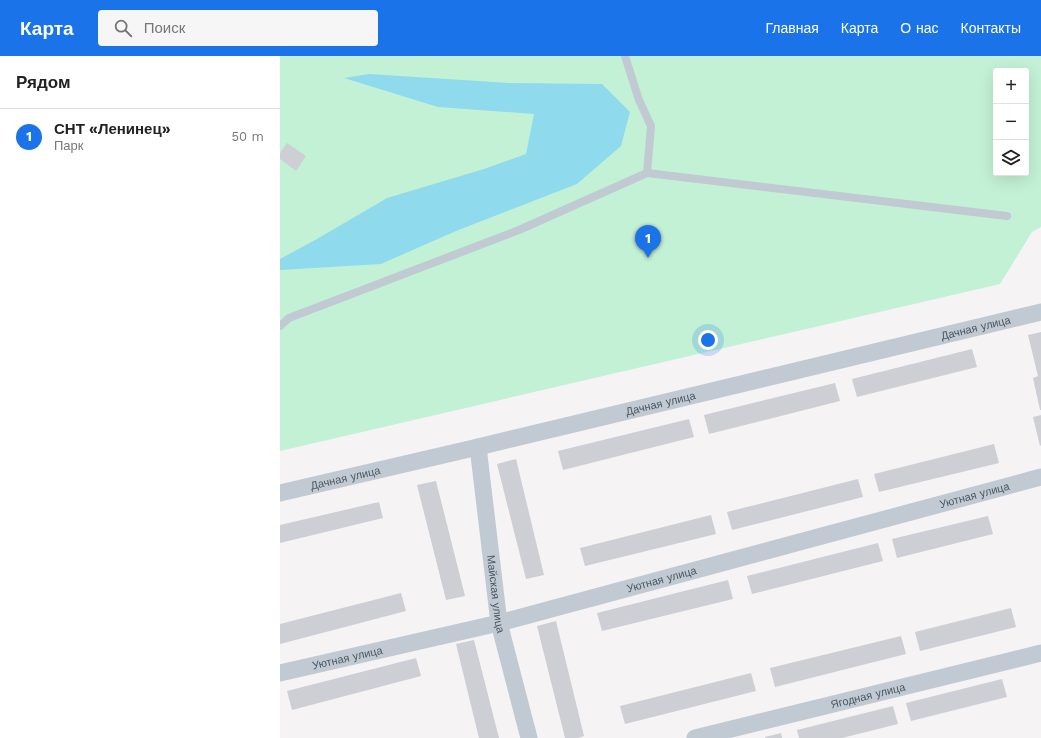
<!DOCTYPE html>
<html lang="ru">
<head>
<meta charset="utf-8">
<style>
  :root { --surface:#fff; --page:#f6f6f6; --text:#222; --muted:#767676; --line:#e0e0e0; --accent:#1a73e8 }
  body { margin:0; font-family:"Work Sans",sans-serif; background:var(--page); color:var(--text) }
  .controls { position:absolute; right:12px; top:12px; display:grid; overflow:hidden; border-radius:4px; box-shadow:0 4px 16px #0002 }
  .controls button { width:36px; height:36px; display:grid; place-items:center; padding:0; border:0; border-bottom:1px solid var(--line); background:var(--surface); color:var(--text); font:20px sans-serif }
  .you { position:absolute; left:428px; top:284px; width:14px; height:14px; margin:-10px; border:3px solid #fff; border-radius:50%; background:#1a73e8; box-shadow:0 0 0 6px #1a73e833 }
  .badge { display:grid; place-items:center; width:26px; height:26px; border-radius:50%; background:var(--accent); color:#fff; font-size:13px; font-weight:700 }
  .pin { position:absolute; translate:-50% -33px; filter:drop-shadow(0 1px 2px #0008) }
  .pin::after { content:''; position:absolute; top:21px; width:14px; height:12px; background:inherit; clip-path:polygon(0 0,100% 0,50% 100%) }
  .list { margin:0; padding:0; list-style:none }
  h2 { display:flex; justify-content:space-between; align-items:center; height:52px; margin:0; padding:0 16px; font-size:17px }
  h2 small { font-size:13px; font-weight:400; color:var(--muted) }
  .list li { display:grid; grid-template-columns:26px 1fr auto; gap:12px; align-items:center; box-sizing:border-box; height:56px; padding:0 16px; border-top:1px solid var(--line) }
  .list b { display:block; font-size:15px; white-space:nowrap }
  .list p { margin:0; font-size:13px; white-space:nowrap; color:var(--muted) }
  .list em { font-size:13px; font-style:normal; color:var(--muted) }
  .icon { flex:none; width:22px; height:22px; fill:none; stroke:currentColor; stroke-width:2; stroke-linecap:round; stroke-linejoin:round }
  .map { position:relative; flex:none; width:761px; height:682px; overflow:hidden }
  header { display:flex; align-items:center; gap:24px; box-sizing:border-box; height:56px; padding:0 20px; background:var(--accent); color:#fff }
  header strong { font-size:19px }
  nav { display:flex; gap:22px; margin-inline-start:auto; font-size:14px }
  .search { width:280px; height:36px; background:var(--page); display:flex; align-items:center; gap:10px; box-sizing:border-box; padding:0 14px; border-radius:4px; color:var(--muted); font-size:15px }
  main { display:flex }
  aside { flex:1; background:var(--surface) }
  .map>svg:first-child { display:block }
  .green { fill:#c3f1d5; fill-rule:evenodd }
  .water { fill:#90daee }
  .building { fill:#cdcfd5 }
  .lines { fill:none; stroke-linecap:round; stroke-linejoin:round }
  .service { stroke:#c1cad2; stroke-width:8 }
  .minor { stroke:#c1cad2; stroke-width:17 }
  .labels { text-anchor:middle; dominant-baseline:central; stroke-width:3; stroke-linejoin:round; paint-order:stroke }
  .street-label { font-size:11px; fill:#4a5661; stroke:#fff }
</style>
</head>
<body>
<header>
<strong>Карта</strong>
<div class="search"><svg class="icon" aria-label="search" viewBox="0 0 24 24"><circle cx="10" cy="10" r="6"/><path d="M15 15l6 6"/></svg>Поиск</div>
<nav><a>Главная</a><a>Карта</a><a>О нас</a><a>Контакты</a></nav>
</header>
<main>
<aside>
<h2>Рядом<small></small></h2>
<ul class="list">
<li><span class="badge">1</span><div><b>СНТ «Ленинец»</b><p>Парк</p></div><em>50 m</em></li>
</ul>
</aside>
<div class="map">
<svg width="761" height="682" viewBox="0 0 761 682">
  <rect width="100%" height="100%" fill="#f5f3f3"/>
  <path class="green" d="M0,0H761V171L752,176L720,228L0,395ZM716,15H746V117H716Z"/>
  <polygon class="water" points="89,18 229,27 322,28 350,56 341,90 297,128 176,175 101,208 0,214 0,203 37,183 107,142 204,113 246,98 254,58 158,51 64,22"/>
  <g class="building">
    <polygon points="7,87 26,100 16,115 0,103 0,97"/>
    <polygon points="761,276 761,354 760,354 753,322 758,320 748,279"/>
    <polygon points="692,293 697,311 577,341 572,323"/>
    <polygon points="555,327 560,345 429,378 424,359"/>
    <polygon points="761,359 761,389 760,390 753,361"/>
    <polygon points="409,363 414,381 283,414 278,395"/>
    <polygon points="714,388 719,407 599,436 594,418"/>
    <polygon points="236,403 264,519 246,523 217,408"/>
    <polygon points="578,423 583,441 452,474 447,456"/>
    <polygon points="156,425 185,540 166,544 137,429"/>
    <polygon points="99,446 103,462 0,487 0,469"/>
    <polygon points="431,459 436,478 305,510 300,492"/>
    <polygon points="708,460 713,478 617,502 612,483"/>
    <polygon points="598,487 603,505 472,538 467,520"/>
    <polygon points="448,524 453,543 322,575 317,557"/>
    <polygon points="121,537 126,555 0,588 0,568"/>
    <polygon points="731,552 736,571 640,595 635,576"/>
    <polygon points="276,565 304,680 298,682 285,682 257,570"/>
    <polygon points="621,580 626,598 495,631 490,612"/>
    <polygon points="194,584 219,682 199,682 176,588"/>
    <polygon points="136,602 141,620 12,654 7,635"/>
    <polygon points="471,617 476,635 345,668 340,650"/>
    <polygon points="722,623 727,641 631,665 626,647"/>
    <polygon points="613,650 618,668 562,682 519,682 517,674"/>
    <polygon points="501,677 502,682 485,682 485,681"/>
  </g>
  <g class="lines">
    <g class="service">
      <polyline points="345,0 359,44 371,70 367,117 727,160"/>
      <polyline points="0,270 9,262 239,174 367,117"/>
    </g>
    <g class="minor">
      <path id="s1" d="M198,391L219,567L249,682"/>
      <path id="s2" d="M0,437L198,391L761,256"/>
      <path id="s3" d="M0,617L219,567L761,421"/>
      <path id="s4" d="M415,682L761,597"/>
    </g>
  </g>
  <g class="labels">
    <g class="street-label">
      <text stroke="none"><textPath href="#s2" startOffset="715">Дачная улица</textPath></text>
      <text stroke="none"><textPath href="#s2" startOffset="391">Дачная улица</textPath></text>
      <text stroke="none"><textPath href="#s2" startOffset="67">Дачная улица</textPath></text>
      <text stroke="none"><textPath href="#s3" startOffset="717">Уютная улица</textPath></text>
      <text stroke="none"><textPath href="#s3" startOffset="393">Уютная улица</textPath></text>
      <text stroke="none"><textPath href="#s1" startOffset="148">Майская улица</textPath></text>
      <text stroke="none"><textPath href="#s3" startOffset="69">Уютная улица</textPath></text>
      <text stroke="none"><textPath href="#s4" startOffset="178">Ягодная улица</textPath></text>
    </g>
  </g>
</svg>
<div class="controls">
<button>+</button>
<button>−</button>
<button><svg class="icon" aria-label="layers" viewBox="0 0 24 24"><path d="M12 4l9 5-9 5-9-5zM3 14l9 5 9-5"/></svg></button>
</div>
<div class="you"></div>
<div class="pin badge" style="left:368px;top:202px">1</div>
</div>
</main>
</body>
</html>
